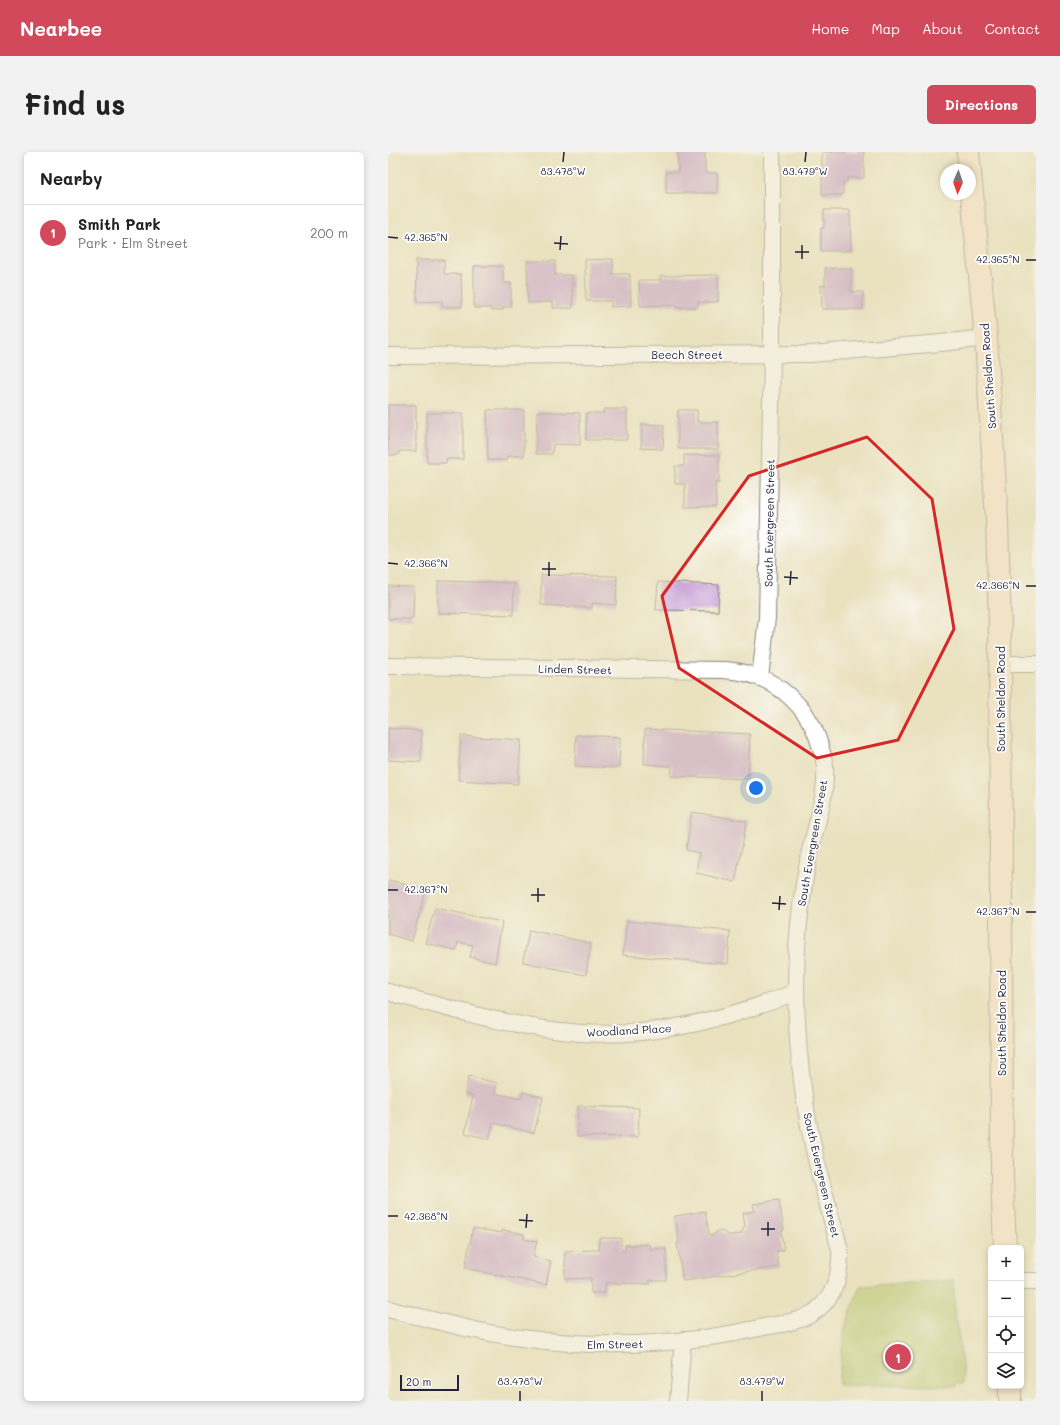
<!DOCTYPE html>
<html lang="en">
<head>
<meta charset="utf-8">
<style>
  :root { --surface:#fff; --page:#f2f2f2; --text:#222; --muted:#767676; --line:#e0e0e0; --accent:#d1495b }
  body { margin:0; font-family:Mali,sans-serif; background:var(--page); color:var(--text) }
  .controls { position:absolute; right:12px; bottom:12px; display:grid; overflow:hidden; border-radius:6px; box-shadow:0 2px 6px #0003 }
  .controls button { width:36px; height:36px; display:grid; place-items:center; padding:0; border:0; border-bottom:1px solid var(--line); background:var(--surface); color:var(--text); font:20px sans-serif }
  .compass { position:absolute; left:552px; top:12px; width:36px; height:36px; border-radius:50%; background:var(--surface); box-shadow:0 2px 6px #0003; rotate:182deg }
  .scale { position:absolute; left:12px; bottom:10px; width:59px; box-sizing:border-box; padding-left:4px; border:2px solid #22223b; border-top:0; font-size:11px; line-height:14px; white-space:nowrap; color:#22223b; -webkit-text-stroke:3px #fff; paint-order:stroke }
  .you { position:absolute; left:368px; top:636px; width:14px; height:14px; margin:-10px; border:3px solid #fff; border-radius:50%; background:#1a73e8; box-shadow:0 0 0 6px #1a73e833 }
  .badge { display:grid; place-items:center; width:26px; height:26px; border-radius:50%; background:var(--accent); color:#fff; font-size:13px; font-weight:700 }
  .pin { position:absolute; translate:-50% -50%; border:2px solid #fff; box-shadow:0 1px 4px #0006 }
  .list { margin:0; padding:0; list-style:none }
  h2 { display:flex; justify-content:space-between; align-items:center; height:52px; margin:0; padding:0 16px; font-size:17px }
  h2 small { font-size:13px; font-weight:400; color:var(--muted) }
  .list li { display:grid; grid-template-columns:26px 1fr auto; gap:12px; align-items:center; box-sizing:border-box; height:56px; padding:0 16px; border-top:1px solid var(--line) }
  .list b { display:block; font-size:15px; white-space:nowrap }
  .list p { margin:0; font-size:13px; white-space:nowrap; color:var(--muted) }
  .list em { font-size:13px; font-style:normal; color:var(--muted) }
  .icon { flex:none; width:22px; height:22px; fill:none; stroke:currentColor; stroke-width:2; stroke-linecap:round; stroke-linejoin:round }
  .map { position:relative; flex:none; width:648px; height:1249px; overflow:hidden; border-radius:6px }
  header { display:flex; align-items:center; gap:24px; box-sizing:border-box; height:56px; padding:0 20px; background:var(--accent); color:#fff }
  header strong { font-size:19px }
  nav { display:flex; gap:22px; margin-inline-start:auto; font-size:14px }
  .intro { display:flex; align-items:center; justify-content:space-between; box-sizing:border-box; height:96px; padding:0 24px }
  h1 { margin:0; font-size:28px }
  .button { padding:10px 18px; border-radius:6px; background:var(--accent); color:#fff; font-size:14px; font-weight:700 }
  main { display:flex; gap:24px; padding:0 24px }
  aside { flex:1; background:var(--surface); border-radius:6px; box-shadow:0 2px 6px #0003 }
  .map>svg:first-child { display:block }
  .green { fill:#afc064; stroke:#687150 }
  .building { fill:#c398d0 }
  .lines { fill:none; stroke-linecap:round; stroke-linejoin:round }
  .street-casing { stroke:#86827d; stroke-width:18 }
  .secondary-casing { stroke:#86827d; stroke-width:24 }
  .street { stroke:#fff; stroke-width:16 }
  .secondary { stroke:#fde4d1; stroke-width:22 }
  .marked { fill:none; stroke:#d62828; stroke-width:3; stroke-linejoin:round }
  .ticks { fill:none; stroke:#22223b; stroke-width:1.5 }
  .labels { text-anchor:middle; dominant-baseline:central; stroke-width:3.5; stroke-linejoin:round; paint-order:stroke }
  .street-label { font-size:11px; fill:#22223b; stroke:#fff }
  .ticks-label { font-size:10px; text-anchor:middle; fill:#22223b; stroke:#fff; stroke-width:3.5; stroke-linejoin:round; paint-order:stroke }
</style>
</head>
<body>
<header>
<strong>Nearbee</strong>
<nav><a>Home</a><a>Map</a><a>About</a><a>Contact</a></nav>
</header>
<div class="intro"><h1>Find us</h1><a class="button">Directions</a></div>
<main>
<aside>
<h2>Nearby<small></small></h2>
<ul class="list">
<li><span class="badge">1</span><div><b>Smith Park</b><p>Park · Elm Street</p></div><em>200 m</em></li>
</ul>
</aside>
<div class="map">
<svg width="648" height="1249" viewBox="0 0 648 1249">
  <rect width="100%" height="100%" fill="#fff"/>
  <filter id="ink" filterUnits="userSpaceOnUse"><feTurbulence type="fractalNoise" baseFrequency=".025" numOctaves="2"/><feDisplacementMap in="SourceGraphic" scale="8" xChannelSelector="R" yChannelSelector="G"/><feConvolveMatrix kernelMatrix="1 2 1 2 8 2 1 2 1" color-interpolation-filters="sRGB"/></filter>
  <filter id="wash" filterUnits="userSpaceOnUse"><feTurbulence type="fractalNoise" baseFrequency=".012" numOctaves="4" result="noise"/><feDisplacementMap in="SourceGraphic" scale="16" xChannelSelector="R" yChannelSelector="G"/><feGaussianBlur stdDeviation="0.9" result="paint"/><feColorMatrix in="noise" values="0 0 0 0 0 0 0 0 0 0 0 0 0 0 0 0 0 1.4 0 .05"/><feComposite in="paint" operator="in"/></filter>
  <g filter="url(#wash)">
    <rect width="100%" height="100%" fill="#eae1bf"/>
    <polygon class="green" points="566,1128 567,1170 569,1170 576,1231 569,1231 568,1234 450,1233 456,1178 472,1134"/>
    <g id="blocks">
      <g class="building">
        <polygon points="290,0 317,0 317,21 329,21 329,41 278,41 278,20 290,20"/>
        <polygon points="434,0 476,0 476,26 459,26 459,31 455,30 455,43 434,43"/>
        <polygon points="436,58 462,58 463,99 433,99 433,76 436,76"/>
        <polygon points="225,107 225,122 242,122 243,154 223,155 223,149 198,149 197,108"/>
        <polygon points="28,108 56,108 56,122 73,122 74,155 54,155 54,149 29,150"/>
        <polygon points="139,109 167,109 167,123 184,123 185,156 165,156 165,150 140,151"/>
        <polygon points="86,114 115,114 115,131 123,131 123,155 115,155 115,158 103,159 103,156 86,156"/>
        <polygon points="437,116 463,116 463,140 475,140 475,157 434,157 433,133 437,134"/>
        <polygon points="330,123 330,150 310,150 310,155 288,155 288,153 252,154 251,128 272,128 272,124"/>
        <polygon points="0,253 28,253 28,299 11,299 11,303 0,303"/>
        <polygon points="216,257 239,257 239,288 198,288 198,261 216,261"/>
        <polygon points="99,258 136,258 136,304 119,304 119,308 100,308"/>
        <polygon points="290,258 309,258 309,270 330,270 330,297 290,297"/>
        <polygon points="149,259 192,261 192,293 165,292 164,302 148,302"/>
        <polygon points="39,261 75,261 75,307 58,307 58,311 39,311"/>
        <polygon points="254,272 276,273 275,297 253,296"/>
        <polygon points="296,303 331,303 331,331 327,331 328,355 297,355 297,332 287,332 287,314 296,314"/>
        <polygon points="153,423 229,424 228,453 204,451 204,456 153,453"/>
        <polygon points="50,429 126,431 125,463 50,461"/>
        <polygon points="270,430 331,433 330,459 268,458"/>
        <polygon points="0,434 26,435 25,467 0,467"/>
        <polygon points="0,576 33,579 33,610 0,608"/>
        <polygon points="257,577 362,582 360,627 283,624 284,614 256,612"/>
        <polygon points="188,583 232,585 231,616 187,614"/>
        <polygon points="73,584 133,588 130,632 70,628"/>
        <polygon points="304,660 359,669 347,730 308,721 311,701 298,698"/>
        <polygon points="1,728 38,738 24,789 0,782 0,733"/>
        <polygon points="47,756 114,770 107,811 82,805 85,793 70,790 68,798 37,791"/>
        <polygon points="239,769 342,779 340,812 235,803"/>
        <polygon points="141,778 203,791 198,823 135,810"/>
        <polygon points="81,924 109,931 107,941 133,947 135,940 155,945 146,981 105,971 101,987 77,981 85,944 77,942"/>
        <polygon points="190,954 251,956 250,985 189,984"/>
        <polygon points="391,1048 396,1078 393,1079 396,1098 388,1100 391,1115 295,1129 289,1091 291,1091 287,1064 317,1059 321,1082 324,1084 331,1078 341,1083 353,1082 357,1074 355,1061 367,1059 365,1052"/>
        <polygon points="85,1076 114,1081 114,1078 136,1082 136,1087 149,1089 145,1105 163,1109 158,1133 77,1116"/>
        <polygon points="211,1086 233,1086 233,1098 237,1098 237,1093 262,1093 262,1097 278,1097 278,1128 262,1128 262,1132 217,1131 217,1141 203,1141 203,1126 177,1127 177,1099 211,1098"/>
      </g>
    </g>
  </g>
  <g filter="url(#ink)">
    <use href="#blocks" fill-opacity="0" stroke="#86827d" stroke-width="1"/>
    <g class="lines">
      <g class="street-casing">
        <g id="street">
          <polyline points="0,204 422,202 553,191 598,186"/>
          <polyline points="612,512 648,512"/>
          <path d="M0,514L337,518C343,519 350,519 356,521C388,527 418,554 429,584C432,593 436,605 437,615C439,645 427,675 421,704C415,734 411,765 409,796C406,863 411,932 426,998C433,1031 443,1064 452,1098C453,1123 447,1146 425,1161C411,1170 392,1172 376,1175C297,1193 214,1197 133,1186C88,1180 44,1168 0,1157"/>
          <polyline points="372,526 379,466 384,202 384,0"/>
          <path d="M0,840C63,857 127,876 193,881C267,886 340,867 408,840"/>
          <polyline points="633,1129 648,1129"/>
          <polyline points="290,1249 295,1188"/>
        </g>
      </g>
      <g class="secondary-casing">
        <g id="secondary">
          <polyline points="580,0 598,186 609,369 612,474 614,1027 617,1096"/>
          <polyline points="622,1234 622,1249"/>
        </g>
      </g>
      <use href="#street" class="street"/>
      <use href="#secondary" class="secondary"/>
    </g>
  </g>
  <path d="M0 0H648V1249H0ZM479,285L544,347L566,477L510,588L429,606L291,516L274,444L361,324Z" fill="#eae1bf" fill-opacity=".55" fill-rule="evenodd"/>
  <path class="marked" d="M479,285L544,347L566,477L510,588L429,606L291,516L274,444L361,324Z"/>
  <path class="ticks" d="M175,10L176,0M417,10L418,0M0,85L10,86M166,91L180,92M172,98L173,84M407,100H421M414,107V93M638,108H648M0,411L10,412M154,417H168M161,424V410M396,425L410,426M402,433L403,419M638,434H648M0,738H10M143,743H157M150,750V736M384,751L398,752M391,758L392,744M638,760H648M0,1064H10M131,1068L145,1069M138,1076L139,1062M373,1077H387M380,1084V1070M132,1249V1239M374,1249V1239"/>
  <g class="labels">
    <g class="street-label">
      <text x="299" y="202">Beech Street</text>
      <text transform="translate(600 224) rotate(-94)">South Sheldon Road</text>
      <text transform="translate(381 371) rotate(-89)">South Evergreen Street</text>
      <text transform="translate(187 517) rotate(1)">Linden Street</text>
      <text transform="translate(612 547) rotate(-90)">South Sheldon Road</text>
      <text transform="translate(424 691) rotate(-80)">South Evergreen Street</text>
      <text transform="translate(613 871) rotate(-90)">South Sheldon Road</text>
      <text transform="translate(241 878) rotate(-3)">Woodland Place</text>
      <text transform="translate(434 1023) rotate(77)">South Evergreen Street</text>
      <text transform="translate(227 1192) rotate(-1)">Elm Street</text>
    </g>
  </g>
  <g class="ticks-label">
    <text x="175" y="23">83.478°W</text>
    <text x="417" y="23">83.479°W</text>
    <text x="38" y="89">42.365°N</text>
    <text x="610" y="111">42.365°N</text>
    <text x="38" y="415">42.366°N</text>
    <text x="610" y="437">42.366°N</text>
    <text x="38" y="741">42.367°N</text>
    <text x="610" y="763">42.367°N</text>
    <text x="38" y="1068">42.368°N</text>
    <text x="132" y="1233">83.478°W</text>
    <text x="374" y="1233">83.479°W</text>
  </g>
</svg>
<div class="controls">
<button>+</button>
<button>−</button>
<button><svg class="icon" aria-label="locate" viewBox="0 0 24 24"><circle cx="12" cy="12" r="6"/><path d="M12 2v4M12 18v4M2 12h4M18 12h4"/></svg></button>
<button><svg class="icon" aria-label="layers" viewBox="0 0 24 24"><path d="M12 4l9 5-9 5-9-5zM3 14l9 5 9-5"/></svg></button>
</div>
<svg class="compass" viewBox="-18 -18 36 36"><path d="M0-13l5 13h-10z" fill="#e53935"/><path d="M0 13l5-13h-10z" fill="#767676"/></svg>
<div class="scale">20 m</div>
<div class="you"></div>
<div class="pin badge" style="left:510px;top:1205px">1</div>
</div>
</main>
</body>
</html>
